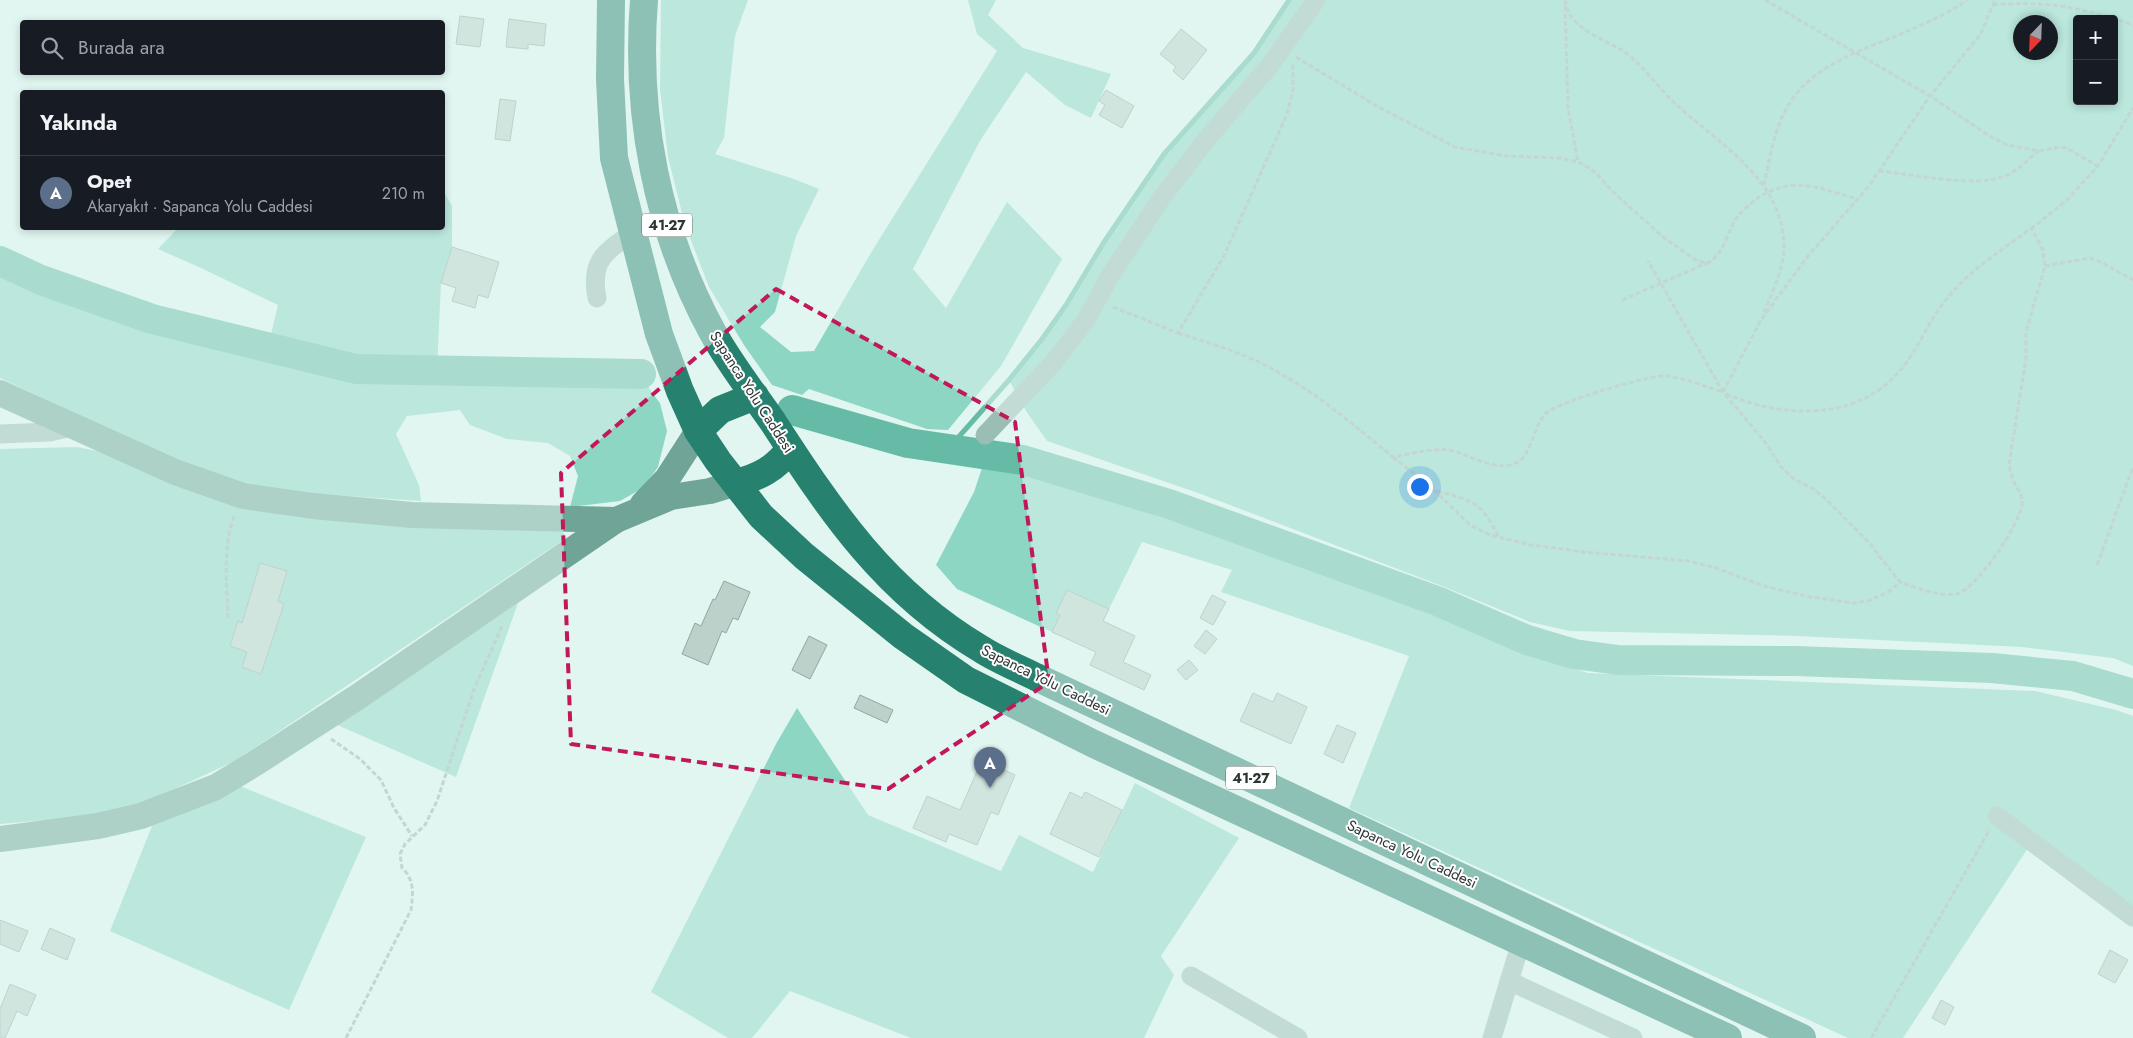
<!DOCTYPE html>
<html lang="tr">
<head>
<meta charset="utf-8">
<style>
  :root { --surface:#171b24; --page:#20242c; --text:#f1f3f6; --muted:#9ea1a6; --line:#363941; --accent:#ea580c }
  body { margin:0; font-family:Jost,sans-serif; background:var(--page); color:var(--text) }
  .controls { position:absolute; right:15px; top:15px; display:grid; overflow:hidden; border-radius:5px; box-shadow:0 2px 8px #0003 }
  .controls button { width:45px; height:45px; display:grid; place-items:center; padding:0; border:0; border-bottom:1px solid var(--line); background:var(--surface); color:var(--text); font:25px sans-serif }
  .compass { position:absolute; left:2013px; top:15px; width:45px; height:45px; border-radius:50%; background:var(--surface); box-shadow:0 2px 8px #0003; rotate:203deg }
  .you { position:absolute; left:1419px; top:486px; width:18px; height:18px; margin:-12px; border:4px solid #fff; border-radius:50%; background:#1a73e8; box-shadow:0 0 0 8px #1a73e833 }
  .badge { display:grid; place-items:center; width:32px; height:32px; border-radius:50%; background:var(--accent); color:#fff; font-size:16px; font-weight:700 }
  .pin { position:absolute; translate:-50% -41px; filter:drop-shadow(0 1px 2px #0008) }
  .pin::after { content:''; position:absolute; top:26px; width:18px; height:15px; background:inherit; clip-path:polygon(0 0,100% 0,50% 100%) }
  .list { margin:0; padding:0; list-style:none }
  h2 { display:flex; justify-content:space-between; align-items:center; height:65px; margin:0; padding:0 20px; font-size:21px }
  h2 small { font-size:16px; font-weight:400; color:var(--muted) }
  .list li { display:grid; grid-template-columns:32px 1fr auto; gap:15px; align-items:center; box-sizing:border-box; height:75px; padding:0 20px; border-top:1px solid var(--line) }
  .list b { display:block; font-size:19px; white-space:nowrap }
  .list p { margin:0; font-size:16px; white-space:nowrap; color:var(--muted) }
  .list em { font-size:16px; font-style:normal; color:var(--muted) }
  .icon { flex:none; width:28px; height:28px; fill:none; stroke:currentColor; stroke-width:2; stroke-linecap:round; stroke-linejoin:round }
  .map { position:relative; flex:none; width:2133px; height:1038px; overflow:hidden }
  .search { position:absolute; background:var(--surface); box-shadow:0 2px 8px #0003; left:20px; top:20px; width:425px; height:55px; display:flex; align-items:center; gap:12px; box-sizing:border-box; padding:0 18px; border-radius:5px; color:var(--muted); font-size:19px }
  .panel { position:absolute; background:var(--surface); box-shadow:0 2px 8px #0003; left:20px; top:90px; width:425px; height:140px; border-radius:5px }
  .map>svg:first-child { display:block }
  .green { fill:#8dd6c4; fill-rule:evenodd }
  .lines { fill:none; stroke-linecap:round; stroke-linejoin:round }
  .stream { stroke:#66bba7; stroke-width:5 }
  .river { stroke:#66bba7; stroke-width:30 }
  .building { fill:#bdd1cb; stroke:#93a6a1 }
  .path { stroke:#9eafaa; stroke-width:3; stroke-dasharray:5 2.5; stroke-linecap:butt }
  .street { stroke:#9bbdb4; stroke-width:19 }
  .secondary { stroke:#6fa496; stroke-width:26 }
  .highway { stroke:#27816f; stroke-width:28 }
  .marked { fill:none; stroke:#c2185b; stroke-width:4; stroke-dasharray:10 6; stroke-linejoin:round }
  .labels { text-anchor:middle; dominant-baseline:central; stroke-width:4; stroke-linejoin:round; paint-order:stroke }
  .shield { fill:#fefefe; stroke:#6c7170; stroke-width:1 }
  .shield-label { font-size:14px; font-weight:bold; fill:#2d3533 }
  .street-label { font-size:15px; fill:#2d3533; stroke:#fefefe }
</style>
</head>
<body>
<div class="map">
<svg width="2133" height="1038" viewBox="0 0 2133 1038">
  <rect width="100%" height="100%" fill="#e1f6f0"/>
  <g class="green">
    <polygon points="661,0 748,0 735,36 724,138 715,154 794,179 819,189 796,236 775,312 760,327 791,352 814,351 872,251 997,51 977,34 968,0 996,0 988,15 1023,48 1111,74 1091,118 1065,105 1026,72 981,139 913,269 946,308 1007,202 1062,259 1001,366 948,430 927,429 809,389 802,395 772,385 744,345 709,287 685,225 668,157 660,89"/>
    <path d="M1289,0H2133V666L2113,658L2022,647L1798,636L1570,631L1530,622L1442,586L1201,494L1047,441L1026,411L1009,380L1066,305L1104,242L1164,154L1254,53ZM2077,19H2114V101H2077ZM2020,22H2050V52H2020Z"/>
    <polygon points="443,190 452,206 452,247 441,283 437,369 641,374 653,394 660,403 667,431 658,467 643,488 620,501 570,507 578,476 570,456 548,443 507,439 470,425 460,410 407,416 396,434 419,485 421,501 247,489 173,460 0,378 0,261 41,280 152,319 268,347 278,305 201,268 158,249 178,228 442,228"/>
    <polygon points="77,447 112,454 173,484 561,531 564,534 563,540 235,761 146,802 81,817 0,824 0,449"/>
    <polygon points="983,465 1091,493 1222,538 1427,613 1518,650 1588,673 2035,691 2116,710 2133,716 2133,917 2032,842 1903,1038 1848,1038 1349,808 1409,656 1221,592 1232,570 1142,542 1109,609 1067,590 1056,613 1060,615 1052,632 957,589 936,565 974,492"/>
    <polygon points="518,603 456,777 335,724"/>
    <polygon points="797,708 868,815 1001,871 1019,835 1093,872 1135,783 1239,838 1161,956 1174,975 1144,1038 911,1038 790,991 752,1038 728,1038 651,992 776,744"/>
    <polygon points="235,784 366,837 289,1010 110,931 154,821"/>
  </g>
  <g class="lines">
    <polyline class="stream" points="948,449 1009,380 1042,339 1066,305 1104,242 1164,154 1254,53 1289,0"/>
    <g class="river">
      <polyline points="0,261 41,280 152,319 356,369 641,374"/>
      <polyline points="792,410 908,443 1023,460 1169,504 1437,601 1527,640 1574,654 1618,660 1795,661 1992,668 2073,676 2133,694"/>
    </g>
  </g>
  <g class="building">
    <polygon points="460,16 484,19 480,47 456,44"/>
    <polygon points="509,19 546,24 544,46 528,44 528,49 506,47"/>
    <polygon points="1181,29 1207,50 1183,80 1173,71 1176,67 1160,54"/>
    <polygon points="1106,90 1134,106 1122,128 1099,115 1105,105 1099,101"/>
    <polygon points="500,99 516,101 510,141 495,139"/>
    <polygon points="452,247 499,262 488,298 478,295 475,308 452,301 456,288 441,283"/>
    <polygon points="260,563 287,571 278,601 284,604 261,674 242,667 247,652 230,646 238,621 242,623"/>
    <polygon points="724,581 750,592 738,620 733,618 726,633 722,631 708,665 682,654 695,623 701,626 713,599 715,600"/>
    <polygon points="1067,590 1109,609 1103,621 1135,636 1123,662 1151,675 1144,690 1090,665 1096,652 1052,632 1060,615 1056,613"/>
    <polygon points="1212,595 1226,602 1213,625 1200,618"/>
    <polygon points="1206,630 1217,639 1205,654 1194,646"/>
    <polygon points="809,636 827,645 810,679 792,670"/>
    <polygon points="1189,660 1198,670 1186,680 1177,670"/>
    <polygon points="1253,693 1273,702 1277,693 1307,707 1291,744 1240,721"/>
    <polygon points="860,695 893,710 887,723 854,708"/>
    <polygon points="1337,725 1356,733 1343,763 1324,754"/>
    <polygon points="982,760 1015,775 998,815 991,812 977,845 949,834 946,842 913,828 927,796 960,810"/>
    <polygon points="1070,792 1082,798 1085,792 1122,810 1099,857 1050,834"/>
    <polygon points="0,920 28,931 19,952 0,944"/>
    <polygon points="50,928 75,939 67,960 41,949"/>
    <polygon points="2110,950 2128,960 2115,983 2098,974"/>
    <polygon points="10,984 36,995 27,1016 17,1011 5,1038 0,1038 0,1009"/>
    <polygon points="1941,1000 1954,1007 1945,1025 1932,1018"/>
  </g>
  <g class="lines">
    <g class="path">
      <path d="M1565,0C1568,30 1605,38 1626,53C1646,68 1660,91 1679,107C1722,146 1782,180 1784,245C1784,269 1772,293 1763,314"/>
      <polyline points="1765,0 1930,96 1988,135 2007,145 2039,151 2059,147 2066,148 2098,166"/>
      <path d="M1993,5C2044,0 2085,8 2133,25"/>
      <polyline points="1565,6 1568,108 1578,162"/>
      <path d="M1296,57L1375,105L1455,147L1506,156L1559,158L1578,162L1595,172L1613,192L1663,237L1697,261L1708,263C1723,254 1726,237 1734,222C1739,213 1748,206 1755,200C1792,174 1818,188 1857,199"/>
      <path d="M1879,171C1912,174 1979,189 2007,175C2019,170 2028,159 2038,151"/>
      <path d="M1764,185C1769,162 1773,136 1783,115C1807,64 1863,51 1910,30C1929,22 1950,12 1967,0"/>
      <polyline points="2031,229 2067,200 2098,166 2133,108"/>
      <polyline points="2045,266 2090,258 2101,262 2133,280"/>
      <polyline points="1622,300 1707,263"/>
      <polyline points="1113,307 1178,333 1224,256 1287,114 1293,90 1293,63"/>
      <path d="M1178,333C1212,344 1247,354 1278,372C1320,396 1356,427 1393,457C1410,454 1432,448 1449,450C1470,454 1497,474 1518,462C1531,455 1534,425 1546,413C1556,403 1648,375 1665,376C1682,377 1706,387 1723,392L1761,320L1808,256L1868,187L1930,96L1980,35L1995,0"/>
      <path d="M1726,394C1780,417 1852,422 1896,375C1918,352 1928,320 1949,296C1971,269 2004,249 2031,228L2043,250L2045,266L2026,332V358L2009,465C2010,469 2011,475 2013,480C2016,488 2023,493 2022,504C2021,522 1975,592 1956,594C1938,597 1918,588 1900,582"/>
      <polyline points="1393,457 1431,487 1470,525 1490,535 1531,545 1584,552 1688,561 1713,567 1764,586 1811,597 1854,603 1868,601 1888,592 1900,582 1870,544 1832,505 1815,490 1794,479 1782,468 1765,442 1723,392 1648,261"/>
      <path d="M1437,491C1473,501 1481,501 1498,536"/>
      <polyline points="2097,565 2133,467"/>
      <path d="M228,618C227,584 222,546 235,514"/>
      <polyline points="331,739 360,759 381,780 394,808 412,836"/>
      <path d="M346,1038L411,910C413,894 415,880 402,868L400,854L405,844L425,825L437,801L474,689L503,624"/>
      <polyline points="1871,1038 1990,829"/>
    </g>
    <g class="street">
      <path d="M597,298C590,261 604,252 633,233"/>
      <polyline points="0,434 50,432 76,426"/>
      <polyline points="985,435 1054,362 1086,320 1110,276 1160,200 1205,141 1271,64 1316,0"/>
      <polyline points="1997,816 2133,917"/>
      <polyline points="1191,976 1298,1038"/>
      <polyline points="1509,981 1633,1038"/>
      <polyline points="1492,1038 1521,942"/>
    </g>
    <g class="secondary">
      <polyline points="0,393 175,472 243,496 313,506 412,515 616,520"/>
      <polyline points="643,504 667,479 698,431"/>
      <polyline points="0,839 98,826 141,816 216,787 254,764 356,698 616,520 671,497 710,491 736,483"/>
    </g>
    <g class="highway">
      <polyline points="611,0 610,79 614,158 659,334 680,391 698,431 718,461 761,516 804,556 903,636 966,680 1094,744 1728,1038"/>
      <path d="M644,0C635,115 657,231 713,333C730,364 753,393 773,422C832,513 885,592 981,649C998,660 1018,668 1036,677L1802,1038"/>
      <polyline points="698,431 720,410 755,396"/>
      <path d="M736,483C759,477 775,469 790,449"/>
    </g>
  </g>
  <path d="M0 0H2133V1038H0ZM776,289L1015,422L1049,682L888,789L571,744L561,473Z" fill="#e1f6f0" fill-opacity=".55" fill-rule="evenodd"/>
  <path class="marked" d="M776,289L1015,422L1049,682L888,789L571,744L561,473Z"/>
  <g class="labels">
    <g class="shield">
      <rect x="642" y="213.5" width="50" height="23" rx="4"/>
      <rect x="1226" y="766.5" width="50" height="23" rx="4"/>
    </g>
    <g class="shield-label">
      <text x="667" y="225">41-27</text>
      <text x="1251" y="778">41-27</text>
    </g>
    <g class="street-label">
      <text transform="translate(752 392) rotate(57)">Sapanca Yolu Caddesi</text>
      <text transform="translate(1046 680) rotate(26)">Sapanca Yolu Caddesi</text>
      <text transform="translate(1412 854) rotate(25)">Sapanca Yolu Caddesi</text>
    </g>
  </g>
</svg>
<div class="controls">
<button>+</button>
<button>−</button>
</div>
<svg class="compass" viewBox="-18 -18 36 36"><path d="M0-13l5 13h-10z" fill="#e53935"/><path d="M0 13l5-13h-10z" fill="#9ea1a6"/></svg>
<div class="you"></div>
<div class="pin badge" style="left:990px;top:788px;background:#5c6f8a">A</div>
<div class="search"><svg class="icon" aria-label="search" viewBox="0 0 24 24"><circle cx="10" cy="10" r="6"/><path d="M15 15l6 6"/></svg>Burada ara</div>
<section class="panel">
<h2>Yakında<small></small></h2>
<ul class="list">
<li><span class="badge" style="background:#5c6f8a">A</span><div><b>Opet</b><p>Akaryakıt · Sapanca Yolu Caddesi</p></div><em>210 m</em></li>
</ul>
</section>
</div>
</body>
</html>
